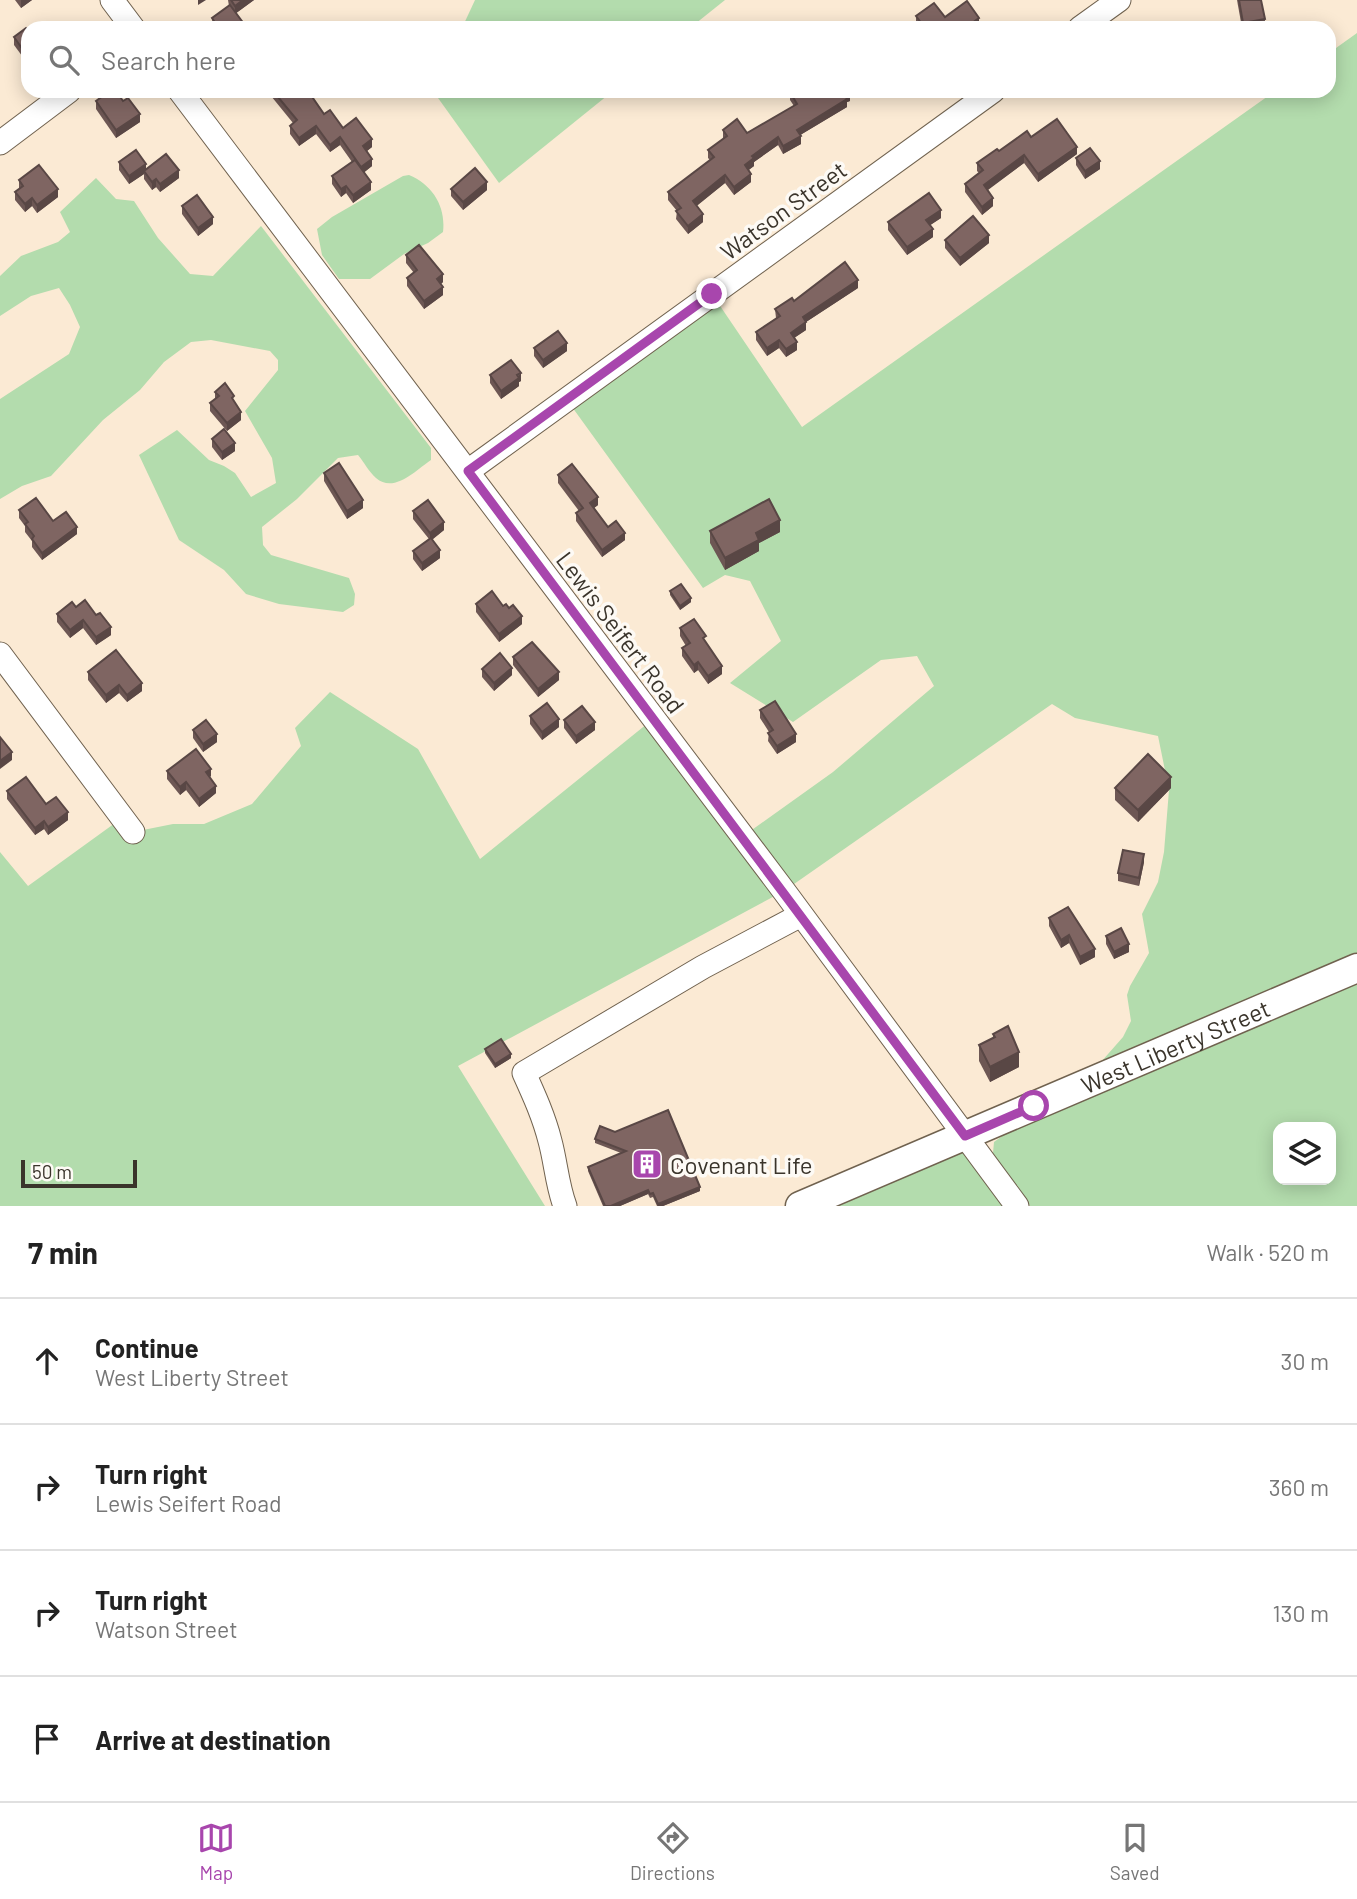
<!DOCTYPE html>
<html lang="en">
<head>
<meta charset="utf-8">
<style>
  :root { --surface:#fff; --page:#f6f6f6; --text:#222; --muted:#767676; --line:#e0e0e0; --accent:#a846ad }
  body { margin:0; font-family:Barlow,sans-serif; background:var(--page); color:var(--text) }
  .controls { position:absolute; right:21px; bottom:21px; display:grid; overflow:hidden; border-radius:14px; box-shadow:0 4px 18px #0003 }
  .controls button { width:63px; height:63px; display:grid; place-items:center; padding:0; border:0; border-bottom:2px solid var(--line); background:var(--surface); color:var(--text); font:35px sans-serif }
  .scale { position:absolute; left:21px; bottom:18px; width:116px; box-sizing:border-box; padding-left:7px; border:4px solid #3a342b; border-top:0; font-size:19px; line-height:24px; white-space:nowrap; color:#3a342b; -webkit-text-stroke:5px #fdfaf5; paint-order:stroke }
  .stop { position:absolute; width:21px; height:21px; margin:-16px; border:5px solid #a846ad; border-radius:50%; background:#fff }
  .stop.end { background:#a846ad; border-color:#fff; box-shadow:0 2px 7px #0008 }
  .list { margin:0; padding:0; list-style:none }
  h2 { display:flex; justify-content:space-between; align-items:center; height:91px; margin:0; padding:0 28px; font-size:30px }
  h2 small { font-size:23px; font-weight:400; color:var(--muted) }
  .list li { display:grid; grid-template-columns:46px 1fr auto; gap:21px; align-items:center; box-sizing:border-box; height:126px; padding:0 28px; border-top:2px solid var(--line) }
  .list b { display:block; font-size:26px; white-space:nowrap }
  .list p { margin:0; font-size:23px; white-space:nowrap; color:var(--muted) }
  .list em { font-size:23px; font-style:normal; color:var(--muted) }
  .icon { flex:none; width:38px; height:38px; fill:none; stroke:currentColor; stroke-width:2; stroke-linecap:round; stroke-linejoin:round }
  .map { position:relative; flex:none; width:1357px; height:1206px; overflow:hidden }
  .search { position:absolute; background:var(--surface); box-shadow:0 4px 18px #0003; left:21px; right:21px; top:21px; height:77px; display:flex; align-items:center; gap:18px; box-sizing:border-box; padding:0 24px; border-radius:21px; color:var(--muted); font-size:26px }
  .sheet { height:595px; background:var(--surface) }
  nav { display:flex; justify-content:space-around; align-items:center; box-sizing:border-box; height:98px; border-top:2px solid var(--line); background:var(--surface); font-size:19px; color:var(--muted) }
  nav a { display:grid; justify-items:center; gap:4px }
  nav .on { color:var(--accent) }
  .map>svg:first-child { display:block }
  .green { fill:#b3dcad; fill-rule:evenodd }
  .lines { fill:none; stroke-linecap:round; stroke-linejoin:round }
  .minor-casing { stroke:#70624f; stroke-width:25 }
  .major-casing { stroke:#70624f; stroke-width:31 }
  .minor { stroke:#fff; stroke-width:23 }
  .major { stroke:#fff; stroke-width:28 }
  .wall { fill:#6d5754 }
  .shaded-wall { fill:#594745 }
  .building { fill:#7f6562; stroke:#594745; stroke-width:2 }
  .route { stroke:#a846ad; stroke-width:9 }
  .labels { text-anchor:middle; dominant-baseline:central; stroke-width:7; stroke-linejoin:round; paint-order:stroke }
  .street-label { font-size:24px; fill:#3a342b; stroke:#fdfaf5 }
  .poi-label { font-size:24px; fill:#3a342b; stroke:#fdfaf5; text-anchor:start }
</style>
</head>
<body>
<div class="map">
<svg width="1357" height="1206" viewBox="0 0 1357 1206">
  <rect width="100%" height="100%" fill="#fbead4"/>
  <g class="green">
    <polygon points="475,0 725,0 690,28 462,28"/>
    <polygon points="1357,33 1357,957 1104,1066 1101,1062 1123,1037 1131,1021 1127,995 1130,986 1149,953 1142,914 1158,882 1164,852 1169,790 1158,736 1075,718 1052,704 784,891 458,1066 545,1206 0,1206 0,852 28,886 122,818 133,832 173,824 204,824 252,804 301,746 295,728 330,692 418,749 480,859 653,719 742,837 833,772 934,686 917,656 881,660 793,722 730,683 781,641 750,581 725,575 703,588 567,400 712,294 802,427 1275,91 1329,91 1329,53"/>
    <polygon points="433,91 613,91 499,183"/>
    <path d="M409,175C433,185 446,207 443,232L428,243L404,254L370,279H339L322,255L317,229L332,217L403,176Z"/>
    <path d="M96,178L116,199L134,201L158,238L190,274L213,276L261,226L431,448V460C416,470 394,494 376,478C369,472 364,462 358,455L338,458L297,499L262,527L263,545L271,555L349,578L355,594L354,605L343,612L279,604L246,594L224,570L179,540L139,455L177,430L209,460L224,466L235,473L251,497L276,483L272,458L245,411L278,370V360L270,351L211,340L191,342L164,362L140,390L103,420L51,476L22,486L0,499V399L69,354L80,327L70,305L59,288L31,296L0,316V276L21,256L58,242L70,232L60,212Z"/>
    <path d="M1357,981V1206H1030L996,1159L993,1153L994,1142L1005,1134ZM1278,1127H1331V1180H1278Z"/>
    <polygon points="965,1136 1017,1206 800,1206"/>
  </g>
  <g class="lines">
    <g class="minor-casing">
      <g id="minor">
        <polyline points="112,0 133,28"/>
        <polyline points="1080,28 1119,0"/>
        <polyline points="180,91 784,891 1017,1206"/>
        <polyline points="0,143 69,91"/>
        <polyline points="468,471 993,91"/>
        <polyline points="0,654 133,832"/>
        <path d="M565,1206C557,1185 556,1163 550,1141C544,1117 534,1095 524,1073L703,967L801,915"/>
      </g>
    </g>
    <g class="major-casing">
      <g id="major">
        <path id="s1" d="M800,1206L1357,968"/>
      </g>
    </g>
    <use href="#minor" class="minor"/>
    <use href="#major" class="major"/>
  </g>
  <g class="wall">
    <polygon points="15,0 32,0 21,8"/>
    <polygon points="228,0 254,0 236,13 247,28 213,28 212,18 229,6"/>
    <polygon points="1237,0 1261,0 1265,19 1265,27 1242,28"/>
    <polygon points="916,16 945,17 979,25 975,28 920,28 916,24"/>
    <polygon points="28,30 28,64 14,45 14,37"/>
    <polygon points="267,91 308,91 324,114 372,147 367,151 372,166 364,172 371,190 353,203 346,193 341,197 332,184 332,176 352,162 340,145 330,152 316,134 299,146 290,134 290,126 293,123"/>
    <polygon points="790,92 849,92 850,101 847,102 847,107 800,135 801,144 783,154 778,145 754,162 754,166 748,170 751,182 734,195 725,183 696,206 703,222 688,234 676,219 677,211 668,200 668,192 710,160 708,158 708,150 723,139 723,130 747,133 794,106 790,100"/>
    <polygon points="96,101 140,122 116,138 96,109"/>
    <polygon points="1031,137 1077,154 1038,182 1024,163 987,190 993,206 982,215 965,192 965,184 979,173 977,171 977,163 999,151"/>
    <polygon points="1076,158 1100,169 1085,179 1076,165"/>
    <polygon points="119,162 146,169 179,178 160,192 156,187 152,190 144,179 144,174 129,184 119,170"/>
    <polygon points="19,180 58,197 37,213 32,206 25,212 15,200 15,192 19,189"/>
    <polygon points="451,189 487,190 463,210 451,196"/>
    <polygon points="182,206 213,224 198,236 182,214"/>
    <polygon points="941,218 930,225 933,237 907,255 888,230 888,222"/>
    <polygon points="945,240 989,243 960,266 945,248"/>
    <polygon points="406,255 443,282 441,284 443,295 424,309 407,286 407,278 414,273 406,263"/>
    <polygon points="858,288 806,322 806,330 794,338 797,350 786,357 779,348 767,356 756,340 756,332 776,318 775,309 794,301"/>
    <polygon points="534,348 567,351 543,368 534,356"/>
    <polygon points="490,375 521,381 519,382 519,386 501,399 490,383"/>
    <polygon points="215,392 234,401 241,420 227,431 210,411 210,403 215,400"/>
    <polygon points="212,439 235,451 222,460 212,447"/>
    <polygon points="324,473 363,508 347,519 324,481"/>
    <polygon points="558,475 598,505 594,508 608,527 625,540 602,557 576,521 576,513 579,511 558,483"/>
    <polygon points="19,510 53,521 77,534 42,560 32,547 32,541 25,532 25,526 19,518"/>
    <polygon points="413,511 444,530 432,540 440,558 422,571 413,559 413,551 429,539 413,519"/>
    <polygon points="710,531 780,532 759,543 759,551 725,570 710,543"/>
    <polygon points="670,591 691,602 680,610 670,595"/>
    <polygon points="476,604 503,606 522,624 499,642 476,612"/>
    <polygon points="76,607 111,635 96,645 83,628 70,638 57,622 57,614"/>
    <polygon points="680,628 706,643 722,674 708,684 698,670 694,673 682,656 682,648 686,646 680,636"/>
    <polygon points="513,657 559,680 538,697 513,665"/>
    <polygon points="482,669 512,675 494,691 482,677"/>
    <polygon points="88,672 142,691 127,702 119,693 106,703 88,680"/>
    <polygon points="760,710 796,742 777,754 768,741 769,732 760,718"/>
    <polygon points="530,716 559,727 542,740 530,724"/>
    <polygon points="564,720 595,730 576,744 564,728"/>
    <polygon points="193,730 217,742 203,752 193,738"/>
    <polygon points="167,771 211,776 209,777 216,793 199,807 186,790 180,795 167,779"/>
    <polygon points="1115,788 1171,788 1138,822 1115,800"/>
    <polygon points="7,791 46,804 68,820 48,835 44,829 35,835 7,799"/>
    <polygon points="1144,862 1139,886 1118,881 1118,873"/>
    <polygon points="1049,918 1095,957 1080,965 1069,943 1061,948 1049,926"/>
    <polygon points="1106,936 1129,952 1114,959 1106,944"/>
    <polygon points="993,1034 1019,1067 990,1082 979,1061 979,1045 993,1038"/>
    <polygon points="485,1049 511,1058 495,1068 485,1053"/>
    <polygon points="600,1126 700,1191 663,1206 657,1206 653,1197 650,1198 648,1194 620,1206 603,1206 588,1171 588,1167 621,1153 595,1143 595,1139"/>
  </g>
  <g class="shaded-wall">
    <polygon points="21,0 32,0 21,8"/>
    <polygon points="198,0 206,0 198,5"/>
    <polygon points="243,0 254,0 235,14 235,6"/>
    <polygon points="979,18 979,25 975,28 965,28"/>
    <polygon points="1132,91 1141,91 1132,97"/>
    <polygon points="850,93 850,101 847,102 847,107 797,137 797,130"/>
    <polygon points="140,114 140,122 116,138 116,130"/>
    <polygon points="316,126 316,134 299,146 299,138"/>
    <polygon points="801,136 801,144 783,154 783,146"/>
    <polygon points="340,137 340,145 330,152 330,145"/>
    <polygon points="778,137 778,145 754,162 754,166 745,173 745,165 752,156"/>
    <polygon points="372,139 372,147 363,154 363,146"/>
    <polygon points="1077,147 1077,154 1038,182 1038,174"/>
    <polygon points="1024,155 1024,163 984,193 984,185"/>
    <polygon points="372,159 372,166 361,175 361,167"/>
    <polygon points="1100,161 1100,169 1085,179 1085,171"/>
    <polygon points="146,164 146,172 144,171 144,174 129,184 129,176"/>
    <polygon points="179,170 179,178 160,192 160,184"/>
    <polygon points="751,174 751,182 734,195 734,187"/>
    <polygon points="725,175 725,183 693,209 693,201"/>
    <polygon points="156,179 156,187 152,190 152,182"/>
    <polygon points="371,182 371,190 353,203 353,195"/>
    <polygon points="487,182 487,190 463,210 463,202"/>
    <polygon points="346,186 346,193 341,197 341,189"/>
    <polygon points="58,189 58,197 37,213 37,205"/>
    <polygon points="32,198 32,206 25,212 25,204"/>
    <polygon points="993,198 993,206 982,215 982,207"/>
    <polygon points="941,210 941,218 926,228 926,220"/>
    <polygon points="703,214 703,222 688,234 688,226"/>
    <polygon points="213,217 213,224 198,236 198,228"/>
    <polygon points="933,229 933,237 907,255 907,247"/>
    <polygon points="989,235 989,243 960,266 960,258"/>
    <polygon points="443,274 443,282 437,287 437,279"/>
    <polygon points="858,280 858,288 803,324 803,317"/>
    <polygon points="443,287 443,295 424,309 424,301"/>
    <polygon points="806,322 806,330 791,340 791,333"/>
    <polygon points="779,340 779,348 767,356 767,348"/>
    <polygon points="797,342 797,350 786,357 786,349"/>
    <polygon points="567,343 567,351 543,368 543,360"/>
    <polygon points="521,373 521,381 519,382 519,386 501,399 501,391"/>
    <polygon points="241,412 241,420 227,431 227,423"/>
    <polygon points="235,443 235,451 222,460 222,452"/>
    <polygon points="598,497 598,505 590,511 590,503"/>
    <polygon points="363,500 363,508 347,519 347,511"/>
    <polygon points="780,520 780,532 759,543 759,551 725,570 725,558 756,533"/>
    <polygon points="444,522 444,530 430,541 430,533"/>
    <polygon points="77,527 77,534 42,560 42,553"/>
    <polygon points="625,533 625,540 602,557 602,550"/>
    <polygon points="440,550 440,558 422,571 422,563"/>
    <polygon points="691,598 691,602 680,610 680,606"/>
    <polygon points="522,616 522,624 499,642 499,634"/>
    <polygon points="83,620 83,628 70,638 70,630"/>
    <polygon points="111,627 111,635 96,645 96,637"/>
    <polygon points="698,662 698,670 694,673 694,665"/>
    <polygon points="722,666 722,674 708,684 708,676"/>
    <polygon points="512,668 512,675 494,691 494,683"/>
    <polygon points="559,672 559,680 538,697 538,689"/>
    <polygon points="142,683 142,691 127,702 127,695"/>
    <polygon points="119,685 119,693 106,703 106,695"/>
    <polygon points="559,719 559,727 542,740 542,732"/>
    <polygon points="595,722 595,730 576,744 576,736"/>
    <polygon points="217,734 217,742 203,752 203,744"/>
    <polygon points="796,734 796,742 777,754 777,746"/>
    <polygon points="12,752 12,760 0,769 0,761"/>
    <polygon points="211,769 211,776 206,780 206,772"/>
    <polygon points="1171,777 1171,788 1138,822 1138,810"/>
    <polygon points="186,782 186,790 180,795 180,787"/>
    <polygon points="216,786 216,793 199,807 199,799"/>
    <polygon points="68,812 68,820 48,835 48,827"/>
    <polygon points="44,821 44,829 35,835 35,828"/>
    <polygon points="1144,854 1144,862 1139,886 1139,878"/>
    <polygon points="1069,935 1069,943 1061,948 1061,940"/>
    <polygon points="1129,944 1129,952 1114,959 1114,952"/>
    <polygon points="1095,949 1095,957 1080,965 1080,957"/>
    <polygon points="1019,1052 1019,1067 990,1082 990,1067"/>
    <polygon points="511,1054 511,1058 495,1068 495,1064"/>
    <polygon points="700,1187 700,1191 663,1206 658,1206 658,1204"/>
    <polygon points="648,1190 648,1194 620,1206 611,1206"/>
  </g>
  <g class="building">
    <polygon points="231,0 243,0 235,6"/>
    <polygon points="1239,0 1261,0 1265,19 1243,23"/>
    <polygon points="967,1 979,18 965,28 925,28 916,16 934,3 945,17"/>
    <polygon points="230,5 247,28 213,28 213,27 216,24 212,18"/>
    <polygon points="72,23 75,28 65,28"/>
    <polygon points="26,28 28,30 28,57 14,37"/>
    <polygon points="110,91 116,91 123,101 128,98 140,114 116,130 96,101"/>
    <polygon points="273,91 308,91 324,114 330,110 343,128 356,118 372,139 363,146 372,159 361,167 340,137 330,145 316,126 299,138 290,126 297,120"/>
    <polygon points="792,91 848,91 850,93 845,96 847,99 797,130 801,136 783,146 778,137 752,156 754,158 745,165 751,174 734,187 725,175 693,201 703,214 688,226 676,211 681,208 668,192 714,157 708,150 727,136 723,130 737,119 747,133 797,104 790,92"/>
    <polygon points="1057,119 1077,147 1038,174 1024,155 984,185 993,198 982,207 965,184 983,170 977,163 997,149 999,151 1027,131 1031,137"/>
    <polygon points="1090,148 1100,161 1085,171 1076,158"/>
    <polygon points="136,150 146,164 129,176 119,162"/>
    <polygon points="166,154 179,170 160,184 156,179 152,182 144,171"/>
    <polygon points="355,160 371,182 353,195 346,186 341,189 332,176"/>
    <polygon points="39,165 58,189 37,205 32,198 25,204 15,192 23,186 19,180"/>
    <polygon points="475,168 487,182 463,202 451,189"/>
    <polygon points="929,193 941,210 926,220 933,229 907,247 888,222"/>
    <polygon points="197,195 213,217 198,228 182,206"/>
    <polygon points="973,216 989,235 960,258 945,240"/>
    <polygon points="419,245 443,274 437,279 443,287 424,301 407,278 417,270 406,255"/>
    <polygon points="845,262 858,280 803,317 806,322 791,333 797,342 786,349 779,340 767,348 756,332 780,316 775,309 792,298 794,301"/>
    <polygon points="558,331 567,343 543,360 534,348"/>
    <polygon points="511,360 521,373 517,375 519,378 501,391 490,375"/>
    <polygon points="225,383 234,396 232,398 241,412 227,423 210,403 219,396 215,392"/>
    <polygon points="224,429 235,443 222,452 212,439"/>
    <polygon points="339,463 363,500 347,511 324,473"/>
    <polygon points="572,464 598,497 590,503 608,527 616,521 625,533 602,550 576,513 583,508 558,475"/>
    <polygon points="36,498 53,521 66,512 77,527 42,553 32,539 34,536 25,524 28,522 19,510"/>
    <polygon points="769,499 780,520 756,533 759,540 725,558 710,531"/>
    <polygon points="428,500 444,522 430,533 413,511"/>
    <polygon points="431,538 440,550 422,563 413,551"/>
    <polygon points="681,584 691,598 680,606 670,591"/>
    <polygon points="492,591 503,606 506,604 509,608 513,605 522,616 499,634 476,604"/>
    <polygon points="85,600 96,615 100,613 111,627 96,637 83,620 70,630 57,614 72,602 76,607"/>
    <polygon points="694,619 706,636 703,638 722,666 708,676 698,662 694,665 682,648 690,643 680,628"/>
    <polygon points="532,642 559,672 538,689 513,657"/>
    <polygon points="116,650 142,683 127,695 119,685 106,695 88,672"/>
    <polygon points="500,653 512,668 494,683 482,669"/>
    <polygon points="775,701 796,734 777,746 768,733 773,730 760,710"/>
    <polygon points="547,703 559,719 542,732 530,716"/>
    <polygon points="582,706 595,722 576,736 564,720"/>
    <polygon points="206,720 217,734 203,744 193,730"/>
    <polygon points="0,737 12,752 0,761"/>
    <polygon points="196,749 211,769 206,772 216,786 199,799 186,782 180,787 167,771"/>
    <polygon points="1148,754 1171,777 1138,810 1115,788"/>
    <polygon points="26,777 46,804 56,797 68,812 48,827 44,821 35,828 7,791"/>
    <polygon points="1123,850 1144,854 1139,878 1118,873"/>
    <polygon points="1068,907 1095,949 1080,957 1069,935 1061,940 1049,918"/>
    <polygon points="1121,928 1129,944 1114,952 1106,936"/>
    <polygon points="1008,1026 1019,1052 990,1067 979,1045 995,1037 993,1034"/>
    <polygon points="501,1039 511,1054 495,1064 485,1049"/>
    <polygon points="668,1110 700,1187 658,1204 653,1193 650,1194 648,1190 611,1206 605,1206 588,1167 626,1151 595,1139 600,1126 615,1132"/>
  </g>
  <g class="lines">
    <polyline class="route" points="712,294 468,471 965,1136 1034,1106"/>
  </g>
  <defs>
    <g id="building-square" transform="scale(1.575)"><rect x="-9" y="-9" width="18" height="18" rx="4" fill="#a846ad" stroke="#fdfaf5"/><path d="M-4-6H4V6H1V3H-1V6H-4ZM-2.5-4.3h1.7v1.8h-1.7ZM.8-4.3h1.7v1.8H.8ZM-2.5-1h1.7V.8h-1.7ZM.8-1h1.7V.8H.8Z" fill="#fff"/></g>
  </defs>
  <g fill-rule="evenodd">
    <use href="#building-square" x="647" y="1164"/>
  </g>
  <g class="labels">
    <g class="street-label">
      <text transform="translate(783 210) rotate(-36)">Watson Street</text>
      <text transform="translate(621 632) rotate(53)">Lewis Seifert Road</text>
      <text stroke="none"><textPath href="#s1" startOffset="408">West Liberty Street</textPath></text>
    </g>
    <g class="poi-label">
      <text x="670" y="1164">Covenant Life</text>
    </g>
  </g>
</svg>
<div class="controls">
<button><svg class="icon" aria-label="layers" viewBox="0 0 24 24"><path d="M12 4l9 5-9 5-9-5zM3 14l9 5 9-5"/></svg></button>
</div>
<div class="scale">50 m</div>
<div class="stop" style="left:1034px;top:1106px"></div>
<div class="stop end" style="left:712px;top:294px"></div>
<div class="search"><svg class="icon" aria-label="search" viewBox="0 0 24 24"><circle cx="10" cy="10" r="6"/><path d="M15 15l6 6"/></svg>Search here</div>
</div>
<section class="sheet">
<h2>7 min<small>Walk · 520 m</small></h2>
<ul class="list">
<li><svg class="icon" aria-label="ahead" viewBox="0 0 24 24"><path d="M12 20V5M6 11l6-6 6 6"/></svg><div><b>Continue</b><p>West Liberty Street</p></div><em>30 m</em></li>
<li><svg class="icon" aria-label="right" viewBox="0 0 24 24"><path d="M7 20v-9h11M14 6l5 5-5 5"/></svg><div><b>Turn right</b><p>Lewis Seifert Road</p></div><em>360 m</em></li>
<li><svg class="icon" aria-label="right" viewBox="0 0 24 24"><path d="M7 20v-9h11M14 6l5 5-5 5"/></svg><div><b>Turn right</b><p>Watson Street</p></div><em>130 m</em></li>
<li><svg class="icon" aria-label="arrive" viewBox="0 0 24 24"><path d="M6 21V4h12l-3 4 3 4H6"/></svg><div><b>Arrive at destination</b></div></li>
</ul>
</section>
<nav>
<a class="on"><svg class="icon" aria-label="map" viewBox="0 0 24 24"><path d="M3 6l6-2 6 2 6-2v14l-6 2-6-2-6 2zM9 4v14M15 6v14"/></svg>Map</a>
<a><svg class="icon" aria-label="directions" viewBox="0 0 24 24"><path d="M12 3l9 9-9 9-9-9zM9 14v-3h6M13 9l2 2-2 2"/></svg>Directions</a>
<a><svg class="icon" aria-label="saved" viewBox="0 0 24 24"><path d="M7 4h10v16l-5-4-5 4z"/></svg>Saved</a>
</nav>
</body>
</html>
